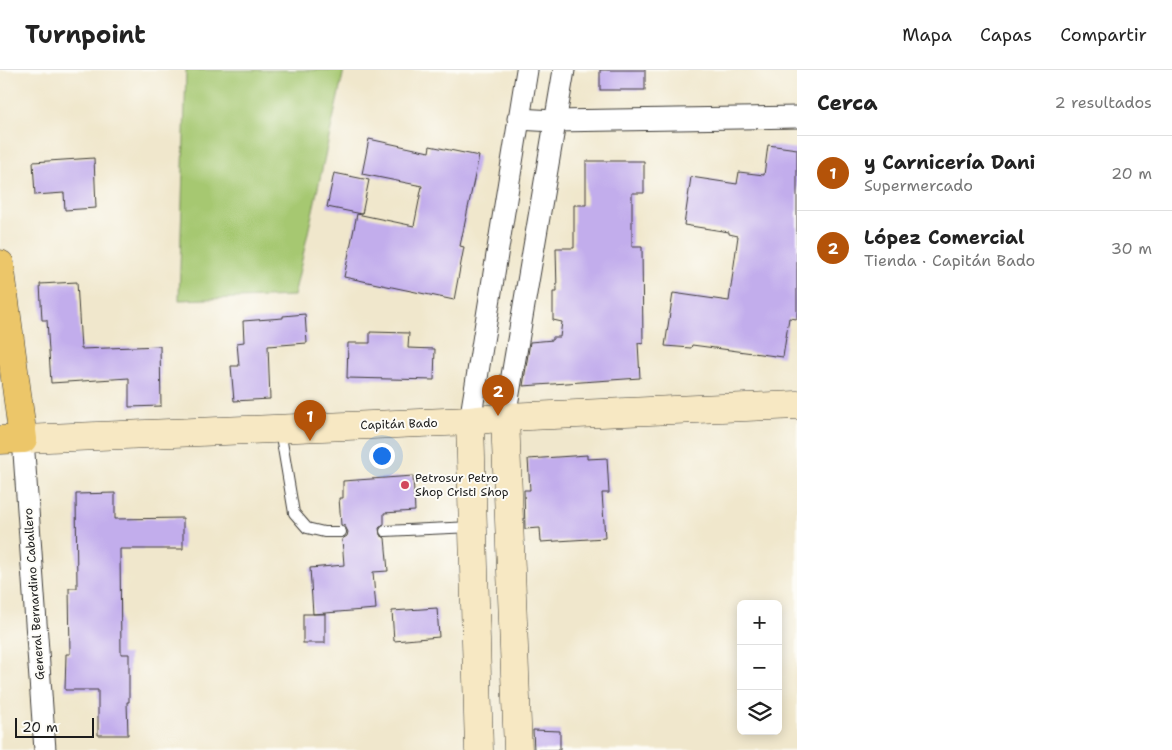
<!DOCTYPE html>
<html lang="es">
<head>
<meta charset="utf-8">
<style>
  :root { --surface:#fff; --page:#f6f6f6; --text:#222; --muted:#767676; --line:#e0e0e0; --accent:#b45309 }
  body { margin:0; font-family:"Shantell Sans",sans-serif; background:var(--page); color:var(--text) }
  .controls { position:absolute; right:15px; bottom:15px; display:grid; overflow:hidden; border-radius:8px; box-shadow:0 2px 12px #0003 }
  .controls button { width:45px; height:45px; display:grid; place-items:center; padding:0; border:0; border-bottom:1px solid var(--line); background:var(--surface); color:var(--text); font:25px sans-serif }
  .scale { position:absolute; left:15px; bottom:12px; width:79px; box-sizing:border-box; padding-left:5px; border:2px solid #1c1c1c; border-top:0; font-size:14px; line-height:18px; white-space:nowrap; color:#1c1c1c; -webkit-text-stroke:4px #fdfcf7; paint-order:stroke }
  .you { position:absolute; left:381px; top:385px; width:18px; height:18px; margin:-12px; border:4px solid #fff; border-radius:50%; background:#1a73e8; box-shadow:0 0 0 8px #1a73e833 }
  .badge { display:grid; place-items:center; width:32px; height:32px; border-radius:50%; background:var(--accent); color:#fff; font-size:16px; font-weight:700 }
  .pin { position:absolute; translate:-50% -41px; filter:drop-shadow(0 1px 2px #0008) }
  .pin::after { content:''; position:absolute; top:26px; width:18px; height:15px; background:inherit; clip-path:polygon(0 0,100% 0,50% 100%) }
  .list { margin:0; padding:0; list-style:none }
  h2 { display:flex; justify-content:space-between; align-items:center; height:65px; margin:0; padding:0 20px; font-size:21px }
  h2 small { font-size:16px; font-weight:400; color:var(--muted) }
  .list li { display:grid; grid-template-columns:32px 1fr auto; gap:15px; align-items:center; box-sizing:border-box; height:75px; padding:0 20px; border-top:1px solid var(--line) }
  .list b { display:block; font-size:19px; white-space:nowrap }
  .list p { margin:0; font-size:16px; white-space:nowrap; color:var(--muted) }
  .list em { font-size:16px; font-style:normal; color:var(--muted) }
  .icon { flex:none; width:28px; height:28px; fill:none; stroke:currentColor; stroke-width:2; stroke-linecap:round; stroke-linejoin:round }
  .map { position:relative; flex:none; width:797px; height:680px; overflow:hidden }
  header { display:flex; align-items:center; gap:30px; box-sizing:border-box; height:70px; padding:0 25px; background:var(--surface); border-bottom:1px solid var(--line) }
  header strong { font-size:24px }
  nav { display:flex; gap:28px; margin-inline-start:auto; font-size:18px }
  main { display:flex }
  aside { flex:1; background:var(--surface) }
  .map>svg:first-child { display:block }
  .green { fill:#a6c871; stroke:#617246 }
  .building { fill:#c2adec }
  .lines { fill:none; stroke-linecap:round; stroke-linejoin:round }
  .lane-casing { stroke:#3c3a36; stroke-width:12 }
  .street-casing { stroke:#3c3a36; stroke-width:23 }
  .secondary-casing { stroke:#3c3a36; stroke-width:29 }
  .primary-casing { stroke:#3c3a36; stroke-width:29 }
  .lane { stroke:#fff; stroke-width:10 }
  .street { stroke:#fff; stroke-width:21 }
  .secondary { stroke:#f7e8c3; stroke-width:28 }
  .primary { stroke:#ecc669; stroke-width:28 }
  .poi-dot { fill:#d1495b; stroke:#fdfcf7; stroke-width:2 }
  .labels { text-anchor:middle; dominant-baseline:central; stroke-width:4; stroke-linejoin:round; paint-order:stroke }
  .street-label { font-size:12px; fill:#1c1c1c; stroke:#fdfcf7 }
  .poi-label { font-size:12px; fill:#1c1c1c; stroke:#fdfcf7; text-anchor:start }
</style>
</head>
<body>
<header>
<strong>Turnpoint</strong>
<nav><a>Mapa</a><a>Capas</a><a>Compartir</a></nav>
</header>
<main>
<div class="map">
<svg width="797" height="680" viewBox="0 0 797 680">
  <rect width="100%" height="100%" fill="#fdfcf7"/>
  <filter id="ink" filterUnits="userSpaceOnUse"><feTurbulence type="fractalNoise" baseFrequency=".02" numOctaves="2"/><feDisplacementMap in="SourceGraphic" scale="10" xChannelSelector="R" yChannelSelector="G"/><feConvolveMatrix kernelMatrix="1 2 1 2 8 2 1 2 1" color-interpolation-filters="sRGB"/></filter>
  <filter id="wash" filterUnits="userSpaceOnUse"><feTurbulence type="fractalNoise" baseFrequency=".0096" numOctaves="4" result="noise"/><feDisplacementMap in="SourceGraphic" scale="20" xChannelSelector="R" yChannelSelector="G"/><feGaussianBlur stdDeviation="1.12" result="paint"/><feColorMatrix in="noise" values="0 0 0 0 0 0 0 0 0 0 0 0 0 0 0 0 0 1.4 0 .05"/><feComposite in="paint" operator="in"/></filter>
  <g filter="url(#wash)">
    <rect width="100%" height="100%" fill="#f0e7cc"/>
    <polygon class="green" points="186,0 344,0 294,226 179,230"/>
    <g id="blocks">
      <g class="building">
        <rect x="600" y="0" width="45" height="20"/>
        <polygon points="369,69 429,82 430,76 479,86 460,176 464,177 454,230 344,207 357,144 414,156 422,116 362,104"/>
        <polygon points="768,75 797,79 797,249 789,248 783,287 692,275 691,278 665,276 673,223 729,231 738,166 729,164 729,162 684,155 691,107 737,114 739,102 764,105"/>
        <polygon points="94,88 96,138 65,140 64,123 35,125 33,92"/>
        <polygon points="586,91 644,91 644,123 632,123 632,177 642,177 643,274 638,273 640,308 523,316 530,272 553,270 553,267 560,267 562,252 553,250 553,222 557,222 556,178 574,178 574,135 586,135"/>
        <polygon points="334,103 369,110 362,144 327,137"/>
        <polygon points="77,212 81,279 160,276 161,336 129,337 129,308 51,313 47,250 42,250 40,214"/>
        <polygon points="305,244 307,273 268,276 270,329 234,331 231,296 239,296 237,273 244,272 243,251 283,248 283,246"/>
        <polygon points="370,262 409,263 408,278 435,279 434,310 347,308 348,273 370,273"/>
        <polygon points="587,385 587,389 607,388 609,423 602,423 605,468 541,472 540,458 525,459 524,420 530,420 528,389"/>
        <polygon points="413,406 415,441 384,443 384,454 379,458 380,465 385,468 388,501 373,502 376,539 313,544 310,498 344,495 342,469 347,466 348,462 345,456 341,455 339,428 343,428 343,411"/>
        <polygon points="115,423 115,449 183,448 183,479 120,479 121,584 129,584 129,632 127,632 128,665 98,665 98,620 65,620 66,584 70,584 69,518 77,518 76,424"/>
        <polygon points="437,538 439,567 394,571 392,541"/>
        <rect x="303" y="544" width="22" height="29"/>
        <polygon points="533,660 560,661 560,680 534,680"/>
      </g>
    </g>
  </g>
  <g filter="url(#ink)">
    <use href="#blocks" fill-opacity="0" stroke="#3c3a36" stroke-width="1"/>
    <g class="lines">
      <g class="lane-casing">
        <g id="lane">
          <polyline points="280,360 294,443 307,458 324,462 341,462"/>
          <polyline points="385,461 472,457"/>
        </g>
      </g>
      <g class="street-casing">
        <g id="street">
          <polyline points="518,49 554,51 797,47"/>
          <polyline points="505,347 564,0"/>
          <polyline points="470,351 527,0"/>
          <polyline points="23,369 45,680"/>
        </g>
      </g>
      <g class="secondary-casing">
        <g id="secondary">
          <polyline points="505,347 518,680"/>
          <polyline points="470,351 479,680"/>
          <polyline points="23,369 470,351 505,347 797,335"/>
        </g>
      </g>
      <g class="primary-casing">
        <polyline id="primary" points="0,194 23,369 0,370"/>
      </g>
      <use href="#lane" class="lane"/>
      <use href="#street" class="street"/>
      <use href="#secondary" class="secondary"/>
      <use href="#primary" class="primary"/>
    </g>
  </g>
  <circle class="poi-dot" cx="405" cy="415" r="5"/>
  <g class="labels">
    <g class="street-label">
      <text transform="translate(399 354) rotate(-2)">Capitán Bado</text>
      <text transform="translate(34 524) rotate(-94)">General Bernardino Caballero</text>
    </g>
    <g class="poi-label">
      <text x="415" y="408">Petrosur Petro<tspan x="415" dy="14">Shop Cristi Shop</tspan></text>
    </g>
  </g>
</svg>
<div class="controls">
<button>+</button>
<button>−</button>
<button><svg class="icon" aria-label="layers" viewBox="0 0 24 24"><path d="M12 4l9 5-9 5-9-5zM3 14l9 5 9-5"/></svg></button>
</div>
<div class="scale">20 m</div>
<div class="you"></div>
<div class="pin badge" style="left:310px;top:371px">1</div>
<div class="pin badge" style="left:498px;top:346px">2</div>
</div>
<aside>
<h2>Cerca<small>2 resultados</small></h2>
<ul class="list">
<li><span class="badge">1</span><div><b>y Carnicería Dani</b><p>Supermercado</p></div><em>20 m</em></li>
<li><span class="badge">2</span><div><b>López Comercial</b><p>Tienda · Capitán Bado</p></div><em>30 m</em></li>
</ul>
</aside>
</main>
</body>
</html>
